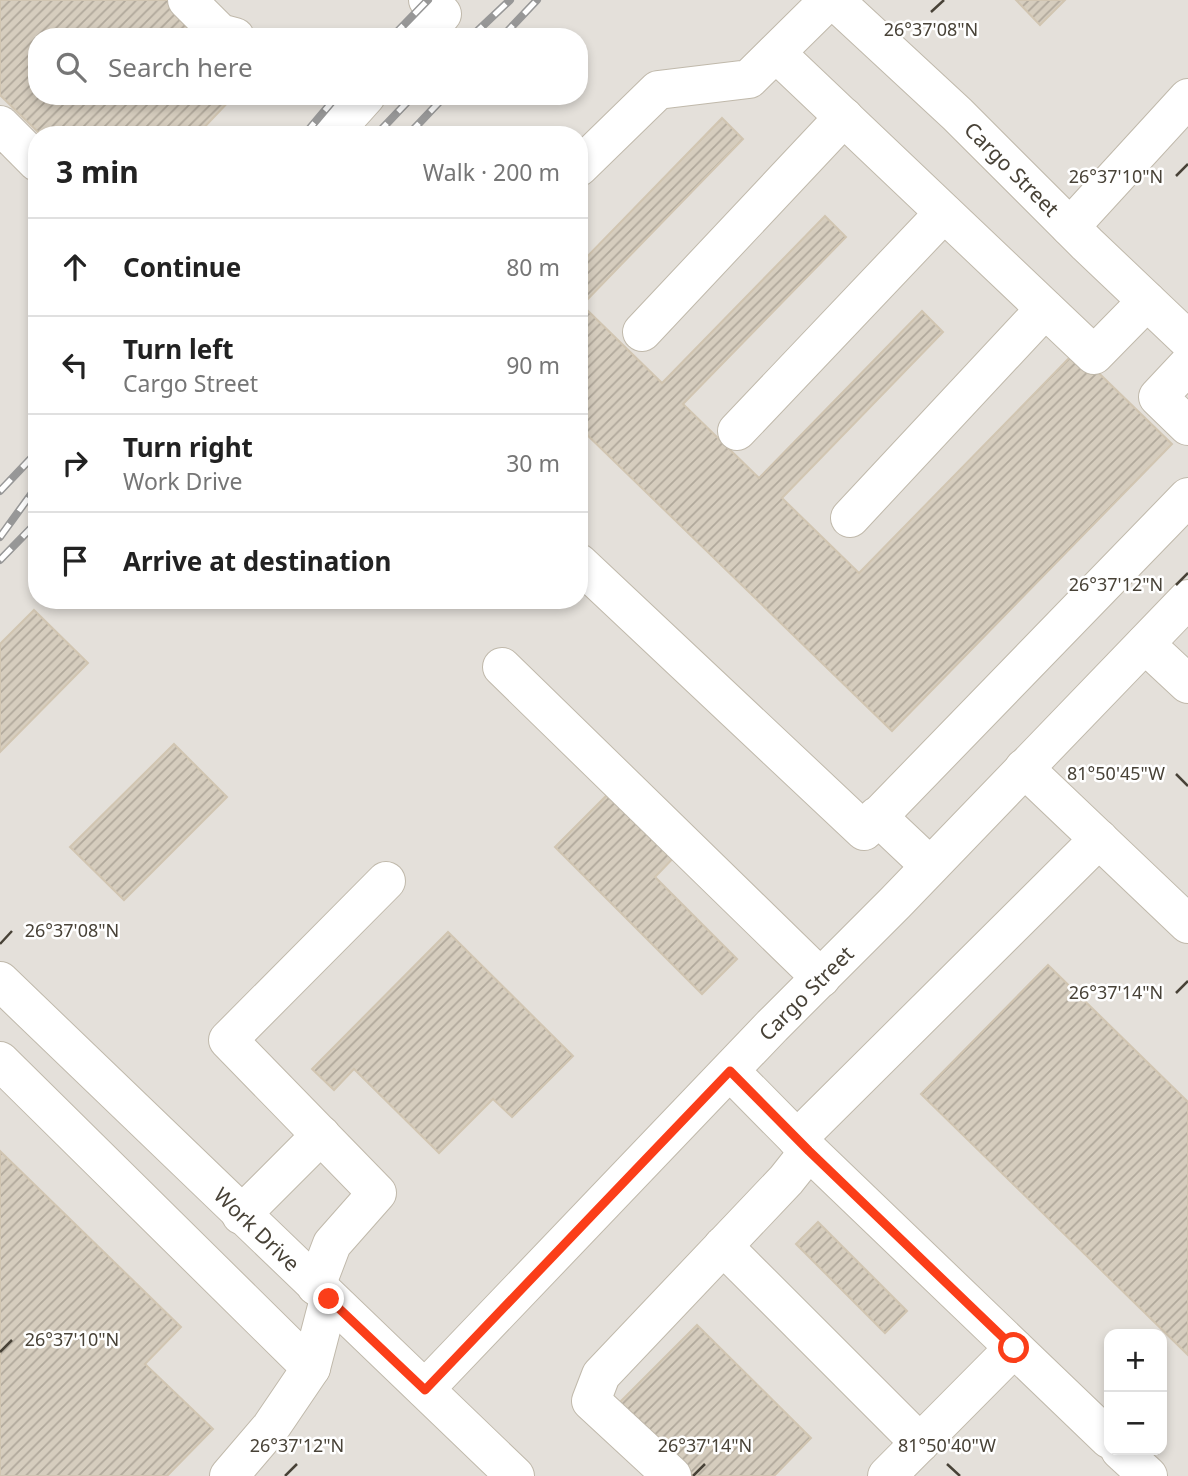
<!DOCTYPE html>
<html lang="en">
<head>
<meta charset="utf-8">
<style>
  :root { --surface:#fff; --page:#f6f6f6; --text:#222; --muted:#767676; --line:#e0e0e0 }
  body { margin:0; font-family:"Noto Sans",sans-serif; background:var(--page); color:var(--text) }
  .controls { position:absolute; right:21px; bottom:21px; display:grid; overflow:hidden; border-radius:14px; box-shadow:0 4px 10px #0003 }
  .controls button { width:63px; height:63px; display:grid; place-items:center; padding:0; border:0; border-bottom:2px solid var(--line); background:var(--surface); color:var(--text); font:35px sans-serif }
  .stop { position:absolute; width:21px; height:21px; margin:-16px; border:5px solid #fb3e19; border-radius:50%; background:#fff }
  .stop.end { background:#fb3e19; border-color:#fff; box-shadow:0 2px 7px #0008 }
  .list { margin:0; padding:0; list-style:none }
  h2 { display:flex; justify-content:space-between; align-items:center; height:91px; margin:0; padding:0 28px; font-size:30px }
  h2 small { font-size:23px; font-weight:400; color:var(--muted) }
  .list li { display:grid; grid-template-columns:46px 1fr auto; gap:21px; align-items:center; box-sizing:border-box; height:98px; padding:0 28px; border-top:2px solid var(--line) }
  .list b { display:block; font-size:26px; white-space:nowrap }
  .list p { margin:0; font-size:23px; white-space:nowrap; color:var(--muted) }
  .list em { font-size:23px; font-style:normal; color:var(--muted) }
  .icon { flex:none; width:38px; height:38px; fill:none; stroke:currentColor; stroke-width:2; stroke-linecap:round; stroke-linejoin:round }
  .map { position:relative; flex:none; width:1188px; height:1476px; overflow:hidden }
  .search { position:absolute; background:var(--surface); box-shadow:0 4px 10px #0003; left:28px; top:28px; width:560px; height:77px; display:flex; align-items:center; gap:18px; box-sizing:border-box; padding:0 24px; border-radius:28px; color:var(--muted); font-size:26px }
  .panel { position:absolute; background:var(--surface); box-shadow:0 4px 10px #0003; left:28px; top:126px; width:560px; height:483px; border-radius:28px }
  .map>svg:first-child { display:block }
  .industrial { fill:#e4e0da; fill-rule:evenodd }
  .building { fill:url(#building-hatch); stroke:#d1c5b1; stroke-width:2 }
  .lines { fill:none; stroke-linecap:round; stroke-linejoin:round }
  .minor-casing { stroke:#c0b9ab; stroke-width:40 }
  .minor { stroke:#fff; stroke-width:38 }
  .rail-casing { stroke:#979797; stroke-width:8 }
  .rail { stroke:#fff; stroke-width:5; stroke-dasharray:16; stroke-linecap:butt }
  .route { stroke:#fb3e19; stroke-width:9 }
  .ticks { fill:none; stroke:#484237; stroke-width:2.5 }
  .labels { text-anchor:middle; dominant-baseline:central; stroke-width:5; stroke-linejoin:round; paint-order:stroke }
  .street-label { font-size:21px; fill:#484237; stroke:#fff }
  .ticks-label { font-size:18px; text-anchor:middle; fill:#484237; stroke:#fff; stroke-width:5; stroke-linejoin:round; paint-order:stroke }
</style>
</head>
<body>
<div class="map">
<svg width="1188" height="1476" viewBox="0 0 1188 1476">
  <defs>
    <pattern id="building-hatch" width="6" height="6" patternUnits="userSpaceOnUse" patternTransform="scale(1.75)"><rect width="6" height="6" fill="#d6cdbe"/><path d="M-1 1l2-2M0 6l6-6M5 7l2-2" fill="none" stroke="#b0a89b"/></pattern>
  </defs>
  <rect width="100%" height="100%" fill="#f4f1e9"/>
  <path class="industrial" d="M0,0H1188V1476H0ZM37,37H579V96H37ZM37,135H579V600H37ZM1109,1334H1162V1450H1109Z"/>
  <g class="building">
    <polygon points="0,0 170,0 208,37 37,37 37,96 234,96 197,135 41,135 0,95"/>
    <polygon points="1016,0 1065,0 1040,25"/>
    <polygon points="722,118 743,139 582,305 662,383 825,216 846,237 683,404 759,478 922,311 943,332 782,498 859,573 1076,351 1172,444 892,731 579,427 579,265"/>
    <polygon points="34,610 88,663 0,752 0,644"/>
    <polygon points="174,744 227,797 124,900 70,847"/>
    <polygon points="617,785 682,849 655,877 737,959 702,994 555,847"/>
    <polygon points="448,932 573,1056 512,1117 493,1099 439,1153 354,1069 334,1090 312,1069"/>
    <polygon points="1048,965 1188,1102 1188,1355 921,1094"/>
    <polygon points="0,1151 181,1327 145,1364 213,1429 167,1476 0,1476"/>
    <polygon points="818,1222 907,1311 885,1333 796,1244"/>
    <polygon points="697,1325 811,1438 774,1476 693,1476 619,1403"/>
  </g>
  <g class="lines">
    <g class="minor-casing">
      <g id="minor">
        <polyline points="187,0 220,33 235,37"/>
        <polyline points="834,0 957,114 1087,244 1188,340"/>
        <polyline points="421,37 442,14 428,0"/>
        <polyline points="776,53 1094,355 1147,301"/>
        <polyline points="0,125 37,162"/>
        <polyline points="331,135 366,96"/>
        <polyline points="579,167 658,90 749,79 829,0"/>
        <polyline points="1070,227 1188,98"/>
        <polyline points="642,332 844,117"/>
        <polyline points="1188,365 1158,397 1188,426"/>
        <polyline points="737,431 944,213"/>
        <polyline points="850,518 1045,309"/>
        <polyline points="579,563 864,831 1188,497"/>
        <polyline points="1145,644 1188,684"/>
        <polyline points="502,667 821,978"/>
        <polyline points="1024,768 1188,924"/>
        <polyline points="877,816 930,866"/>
        <polyline points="0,981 515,1476"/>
        <polyline points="0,1061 311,1368"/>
        <polyline points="797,1139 1099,839"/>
        <polyline points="809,1151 1109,1439"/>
        <polyline points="241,1215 321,1135"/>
        <polyline points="723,1246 920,1443"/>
        <polyline points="316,1286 332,1244 377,1193 228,1040 386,881"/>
        <polyline points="425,1389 772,1026 895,903 1188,599"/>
        <polyline points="1120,1450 1148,1476"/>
        <polyline points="229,1476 271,1427 311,1368 329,1299"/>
        <polyline points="672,1476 591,1401 601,1375 786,1180 809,1151 730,1071"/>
        <polyline points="887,1476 1014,1348"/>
      </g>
    </g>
    <use href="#minor" class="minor"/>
    <g class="rail-casing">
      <g id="rail">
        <polyline points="392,37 428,0"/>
        <polyline points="471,37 510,0"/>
        <polyline points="502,37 537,0"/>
        <polyline points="304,135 337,96"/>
        <polyline points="376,135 413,96"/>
        <polyline points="408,135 445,96"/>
        <polyline points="0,491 37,452"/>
        <polyline points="0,537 37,486"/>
        <polyline points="0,560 37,522"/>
      </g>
    </g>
    <use href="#rail" class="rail"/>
  </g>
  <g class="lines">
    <polyline class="route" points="329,1299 425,1390 730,1071 809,1151 1014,1348"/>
  </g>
  <path class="ticks" d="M931,12L944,0M1176,176L1188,164M1176,585L1188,573M1176,774L1188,786M0,944L12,931M1176,993L1188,981M0,1352L12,1340M947,1464L960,1476M285,1476L297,1464M693,1476L705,1464"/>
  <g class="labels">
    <g class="street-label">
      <text transform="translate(1012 169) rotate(45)">Cargo Street</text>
      <text transform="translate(806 993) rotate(-45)">Cargo Street</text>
      <text transform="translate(257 1229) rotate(44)">Work Drive</text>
    </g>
  </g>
  <g class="ticks-label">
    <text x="931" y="36">26°37'08"N</text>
    <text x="1116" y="183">26°37'10"N</text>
    <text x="1116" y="591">26°37'12"N</text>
    <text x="1116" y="780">81°50'45"W</text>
    <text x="72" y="937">26°37'08"N</text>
    <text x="1116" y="999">26°37'14"N</text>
    <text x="72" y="1346">26°37'10"N</text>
    <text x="297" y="1452">26°37'12"N</text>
    <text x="705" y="1452">26°37'14"N</text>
    <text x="947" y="1452">81°50'40"W</text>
  </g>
</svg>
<div class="controls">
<button>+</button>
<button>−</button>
</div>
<div class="stop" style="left:1014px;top:1348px"></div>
<div class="stop end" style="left:329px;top:1299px"></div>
<div class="search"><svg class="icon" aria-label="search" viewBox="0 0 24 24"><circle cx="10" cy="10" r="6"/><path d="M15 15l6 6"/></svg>Search here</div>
<section class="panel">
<h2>3 min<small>Walk · 200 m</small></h2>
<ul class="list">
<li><svg class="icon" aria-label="ahead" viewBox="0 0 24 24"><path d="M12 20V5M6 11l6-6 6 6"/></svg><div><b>Continue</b></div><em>80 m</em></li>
<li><svg class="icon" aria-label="left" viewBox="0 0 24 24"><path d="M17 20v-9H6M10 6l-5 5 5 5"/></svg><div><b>Turn left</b><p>Cargo Street</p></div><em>90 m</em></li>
<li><svg class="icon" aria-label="right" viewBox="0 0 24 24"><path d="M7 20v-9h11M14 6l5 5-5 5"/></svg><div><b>Turn right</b><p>Work Drive</p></div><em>30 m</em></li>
<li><svg class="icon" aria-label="arrive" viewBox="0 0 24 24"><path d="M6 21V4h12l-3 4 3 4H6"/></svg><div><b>Arrive at destination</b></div></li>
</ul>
</section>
</div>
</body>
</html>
